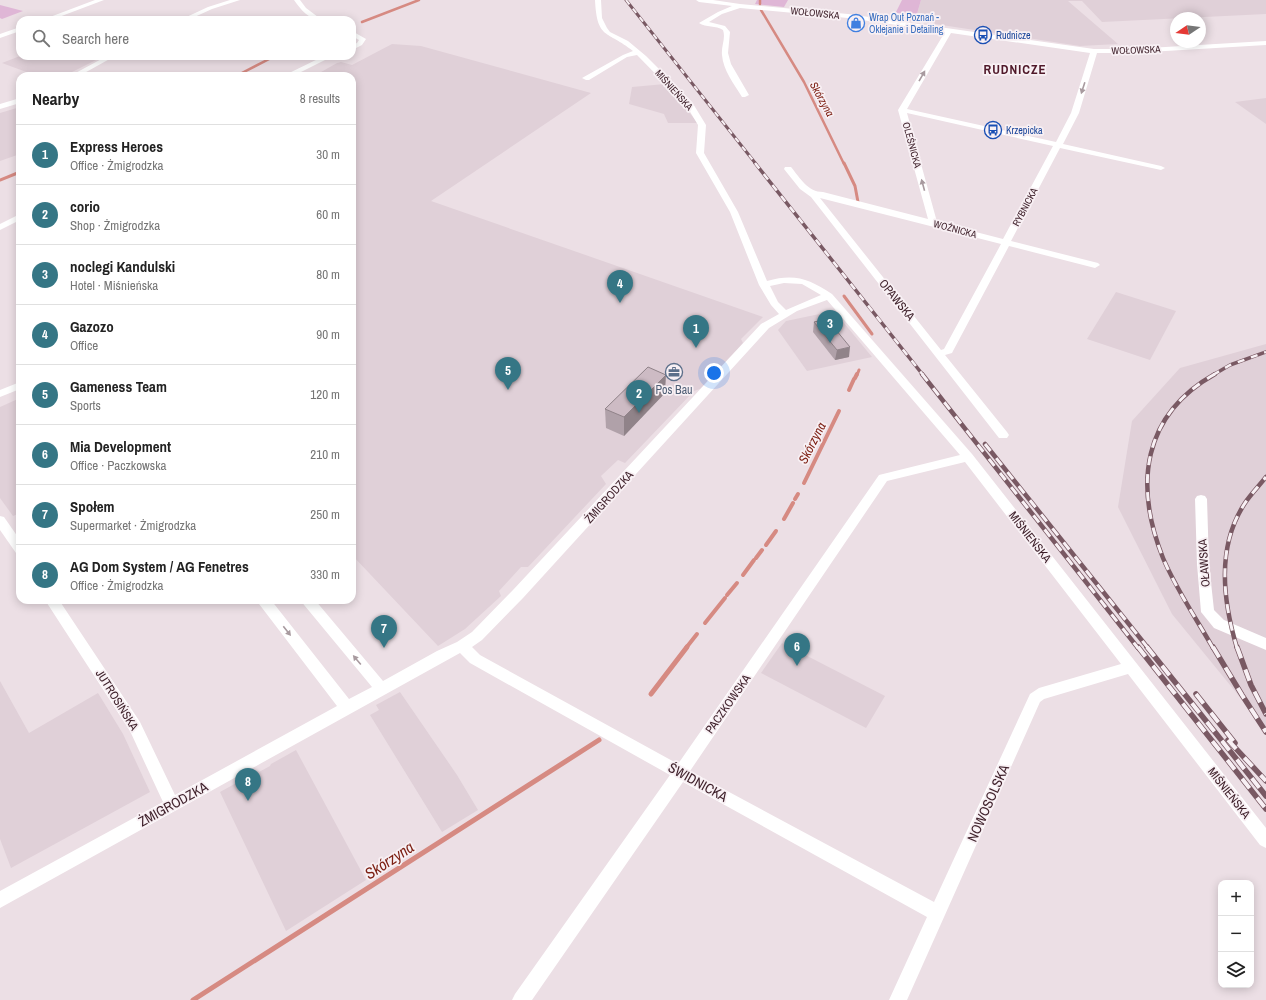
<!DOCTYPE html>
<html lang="en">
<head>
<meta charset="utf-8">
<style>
  :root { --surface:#fff; --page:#f6f6f6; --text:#222; --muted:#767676; --line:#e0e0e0; --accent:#357685 }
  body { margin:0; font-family:"Archivo Narrow",sans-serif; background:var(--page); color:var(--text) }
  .controls { position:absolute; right:12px; bottom:12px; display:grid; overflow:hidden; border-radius:8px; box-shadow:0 2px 10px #0003 }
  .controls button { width:36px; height:36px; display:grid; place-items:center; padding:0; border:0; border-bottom:1px solid var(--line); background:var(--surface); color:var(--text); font:20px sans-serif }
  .compass { position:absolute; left:1170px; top:12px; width:36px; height:36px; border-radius:50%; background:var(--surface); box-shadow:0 2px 10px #0003; rotate:257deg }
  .you { position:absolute; left:714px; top:373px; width:14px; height:14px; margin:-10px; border:3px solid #fff; border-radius:50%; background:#1a73e8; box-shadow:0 0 0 6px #1a73e833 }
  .badge { display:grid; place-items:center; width:26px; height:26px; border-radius:50%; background:var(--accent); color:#fff; font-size:13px; font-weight:700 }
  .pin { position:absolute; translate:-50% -33px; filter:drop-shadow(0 1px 2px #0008) }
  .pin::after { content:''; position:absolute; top:21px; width:14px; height:12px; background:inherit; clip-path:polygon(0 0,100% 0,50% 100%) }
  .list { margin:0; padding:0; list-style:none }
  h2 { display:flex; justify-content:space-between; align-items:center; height:52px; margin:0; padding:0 16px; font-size:17px }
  h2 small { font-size:13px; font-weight:400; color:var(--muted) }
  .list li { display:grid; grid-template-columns:26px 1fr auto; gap:12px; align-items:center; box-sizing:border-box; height:60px; padding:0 16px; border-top:1px solid var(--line) }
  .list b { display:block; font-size:15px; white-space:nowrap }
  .list p { margin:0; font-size:13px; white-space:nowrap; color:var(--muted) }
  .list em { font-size:13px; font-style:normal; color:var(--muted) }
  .icon { flex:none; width:22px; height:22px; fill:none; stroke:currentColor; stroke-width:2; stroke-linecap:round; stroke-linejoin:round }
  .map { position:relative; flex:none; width:1266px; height:1000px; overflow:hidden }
  .search { position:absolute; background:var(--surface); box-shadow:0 2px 10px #0003; left:16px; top:16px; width:340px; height:44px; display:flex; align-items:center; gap:10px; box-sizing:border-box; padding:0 14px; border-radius:12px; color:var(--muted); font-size:15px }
  .panel { position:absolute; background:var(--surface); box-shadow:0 2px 10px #0003; left:16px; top:72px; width:340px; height:532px; border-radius:12px }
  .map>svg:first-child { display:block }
  .built { fill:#e0d0d8 }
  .green { fill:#dfb6d6 }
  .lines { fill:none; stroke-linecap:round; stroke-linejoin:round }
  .stream-far3 { stroke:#d68a82; stroke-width:2.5 }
  .stream-far2 { stroke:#d68a82; stroke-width:3 }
  .stream-far1 { stroke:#d68a82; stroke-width:4 }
  .stream { stroke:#d68a82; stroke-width:5 }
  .minor { fill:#fff; fill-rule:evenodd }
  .rail-far3-casing { stroke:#795963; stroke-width:3 }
  .rail-far2-casing { stroke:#795963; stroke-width:3.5 }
  .rail-far1-casing { stroke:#795963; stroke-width:4.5 }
  .rail-casing { stroke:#795963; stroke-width:5.5 }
  .rail-far3 { stroke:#f8f0f4; stroke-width:2; stroke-dasharray:5.5; stroke-linecap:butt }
  .rail-far2 { stroke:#f8f0f4; stroke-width:2.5; stroke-dasharray:7; stroke-linecap:butt }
  .rail-far1 { stroke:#f8f0f4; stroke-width:3; stroke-dasharray:9; stroke-linecap:butt }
  .rail { stroke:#f8f0f4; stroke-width:4; stroke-dasharray:12; stroke-linecap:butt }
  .wall { fill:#b0a1a9 }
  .shaded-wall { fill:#908389 }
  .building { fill:#cdbbc4; stroke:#908389 }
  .oneway { fill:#a89a9f }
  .labels { text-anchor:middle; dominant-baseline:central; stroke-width:3.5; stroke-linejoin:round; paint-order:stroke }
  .far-street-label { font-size:10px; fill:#3d1f29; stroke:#f8f0f4 }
  .far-shop-label { font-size:10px; fill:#366cbe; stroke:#f8f0f4; text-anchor:start }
  .far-transit-label { font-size:10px; fill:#164399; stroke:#f8f0f4; text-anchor:start }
  .far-water-label { font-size:11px; font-style:italic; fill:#7d2014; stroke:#f8f0f4 }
  .street-label { font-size:12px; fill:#3d1f29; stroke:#f8f0f4 }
  .service-label { font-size:12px; fill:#4e5e75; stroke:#f8f0f4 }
  .far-district-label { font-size:13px; font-weight:bold; letter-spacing:1px; fill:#50192a; stroke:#f8f0f4 }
  .water-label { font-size:13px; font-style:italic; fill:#7d2014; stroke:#f8f0f4 }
  .near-street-label { font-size:14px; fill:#3d1f29; stroke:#f8f0f4 }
  .near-water-label { font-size:16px; font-style:italic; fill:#7d2014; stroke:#f8f0f4 }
</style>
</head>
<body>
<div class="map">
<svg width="1266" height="1000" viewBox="0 0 1266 1000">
  <rect width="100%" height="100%" fill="#ecdfe5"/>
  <g class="built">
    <polygon points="921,0 1266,0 1266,14 1102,22 1082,1 1068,1 1118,44 1080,46 915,21"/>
    <polygon points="392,44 421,46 591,93 431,201 763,317 741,339 743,343 700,389 694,391 625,463 618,460 601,476 606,484 528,567 521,567 499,591 501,596 465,629 438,646 352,555 352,214 355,211 352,210 352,76 314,76 337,63 341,62 352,65"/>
    <polygon points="20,56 104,56 64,76 37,76 2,63"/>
    <polygon points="665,84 698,123 668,123 664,114 629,104 632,87"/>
    <polygon points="1266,98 1266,124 1235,102"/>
    <polygon points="20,107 20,154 0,161 0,113"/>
    <polygon points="1116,292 1176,311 1150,360 1087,339"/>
    <polygon points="834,311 872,357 807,371 778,330 786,321"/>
    <polygon points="1266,344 1266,729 1172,614 1118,507 1132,421 1180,368"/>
    <polygon points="20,398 20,513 13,516 0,498 0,407"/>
    <polygon points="782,643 885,696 866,728 761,673"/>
    <polygon points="0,681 29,733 98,693 123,734 150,792 11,868 0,839"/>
    <polygon points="400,692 457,775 478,810 442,832 370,715 379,710 376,705"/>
    <polygon points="296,750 366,880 286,931 220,792 258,771 259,772 270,766 271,764"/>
  </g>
  <g class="green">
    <polygon points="757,0 788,0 784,7 755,4"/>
    <polygon points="902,0 921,0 915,21 893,18"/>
    <polygon points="0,5 23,11 2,19 0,18"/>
  </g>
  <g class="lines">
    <g class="stream-far3">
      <polyline points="760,0 760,4"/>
      <polyline points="761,10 804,82 844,164"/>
      <polyline points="362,22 419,0"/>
      <polyline points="236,76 275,56"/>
    </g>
    <g class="stream-far2">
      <polyline points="844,163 855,186 858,202"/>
      <polyline points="0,180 20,172"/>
      <polyline points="844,296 872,334"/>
      <polyline points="857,375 859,370"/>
    </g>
    <g class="stream-far1">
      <polyline points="855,378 857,374"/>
      <polyline points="849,390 854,379"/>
      <polyline points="804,483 839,411"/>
      <polyline points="795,499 798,494"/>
      <polyline points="784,519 793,503"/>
      <polyline points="766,545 776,531"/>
      <polyline points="756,558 762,550"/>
      <polyline points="743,575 754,560"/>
      <polyline points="727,595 737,583"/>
      <polyline points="705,623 725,598"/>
      <polyline points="686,648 697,634"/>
    </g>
    <g class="stream">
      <polyline points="651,694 687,647"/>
      <polyline points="193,1000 599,740"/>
    </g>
    <g class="minor">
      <polygon points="95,0 104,0 51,20 42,20"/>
      <polygon points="230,0 240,0 212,9 188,20 180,20 208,7"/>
      <path d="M294,0H300L306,8L322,20C309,20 301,10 294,0Z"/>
      <path d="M595,0H601L602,18L607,28L610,32L628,41L646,56L692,102L706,125L704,153L738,212L767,281C795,273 809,279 832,294L972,454L1266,828V848L1260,845L1128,674L1044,699L1040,702L907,1000H889L927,917L683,782L532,1000H512L515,994L670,775L470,663L460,653L0,908V891L163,802L130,731L45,600H59L140,722L175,795L337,706L256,600H271L349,699L372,687L300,600H315L383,681L437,651L457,642L472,632L513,590L761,324L779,314L771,305L759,285L730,212L696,153L698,125L686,105L637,55L627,57L589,80H586L582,78L623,55L633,51C607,30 597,40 595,0ZM784,283L802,284L821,295L786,310L778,302L770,286ZM827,300L960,455L879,475L678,764L480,655L472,647L482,640L523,598L769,328L797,311ZM965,462L1121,664L1039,688L1030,694L934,902L690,771L887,481Z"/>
      <path d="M696,0H713L740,4L848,14L1094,49H1132L1266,41V45L1132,53H1097L1079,113L1063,144L1161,166L1165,168L1161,170L1060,148L1011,241L1098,263L1100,265L1095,268L1009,246L953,351L952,353L945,355L1007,432L1009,435L1007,438H999L811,197L800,189L784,169L785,167H791C800,178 808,192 823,192L928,219L898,110L945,32L848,18L740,8L722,14L709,22L725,26L730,32L728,53L731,64L749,95L745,97H742C734,84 723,70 722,55C721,46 726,39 723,30C716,25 706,28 699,23L718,12L732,6L699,2ZM951,33L1090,53L1071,113L1056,142L907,109ZM907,113L1053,146L1003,239L937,222ZM820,198L1001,244L944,349L941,350Z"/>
      <polygon points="20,27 20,31 0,38 0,34"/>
      <polygon points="352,31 366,39 362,45 352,50 352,45 357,43 359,40 352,36"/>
      <polygon points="107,56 115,56 79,76 70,76"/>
      <polygon points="324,56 333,56 293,76 283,76"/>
      <polygon points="20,98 20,103 0,109 0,104"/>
      <polygon points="20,214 20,220 0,230 0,224"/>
      <polygon points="20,382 20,389 0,397 0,390"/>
      <polygon points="1201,495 1205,496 1207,499 1209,564 1214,610 1224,620 1266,638 1266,650 1214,628 1201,612 1197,564 1195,499 1197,496"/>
      <polygon points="0,516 4,517 20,540 20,555 16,553 0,530"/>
    </g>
    <g class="rail-far3-casing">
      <polyline id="rail-far3" points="626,0 756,164"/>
    </g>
    <g class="rail-far2-casing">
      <g id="rail-far2">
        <polyline points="755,163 923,375"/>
        <polyline points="1213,375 1230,365 1266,352"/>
      </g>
    </g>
    <g class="rail-far1-casing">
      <g id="rail-far1">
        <polyline points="922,374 1138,648"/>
        <polyline points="985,444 1148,648"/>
        <path d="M1213,648C1196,618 1176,589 1163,558C1134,485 1142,415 1215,374"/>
        <path d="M1237,648C1223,601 1216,547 1245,503C1251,494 1259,486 1266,477"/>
      </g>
    </g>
    <g class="rail-casing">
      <g id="rail">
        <polyline points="1138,647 1266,809"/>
        <polyline points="1147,647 1266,796"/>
        <polyline points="1213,647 1242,695 1266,732"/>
        <polyline points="1237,647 1251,685 1266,714"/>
        <polyline points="1196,694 1235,743"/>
        <polyline points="1228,740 1266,781"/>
      </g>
    </g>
    <use href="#rail-far3" class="rail-far3"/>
    <use href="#rail-far2" class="rail-far2"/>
    <use href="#rail-far1" class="rail-far1"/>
    <use href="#rail" class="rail"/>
  </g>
  <g class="wall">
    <polygon points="814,322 849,357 835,360 813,332"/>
    <polygon points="665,393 624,436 606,428 605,409"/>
  </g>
  <g class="shaded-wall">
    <polygon points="850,347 849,357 835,360 837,350"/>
    <polygon points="666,375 665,393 624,436 624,417"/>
  </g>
  <g class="building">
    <polygon points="827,319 850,347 837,350 814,322"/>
    <polygon points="648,367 666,375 624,417 605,409"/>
  </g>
  <defs><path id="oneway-solid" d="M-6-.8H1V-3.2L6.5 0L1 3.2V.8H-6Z"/></defs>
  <g class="oneway">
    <use href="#oneway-solid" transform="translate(922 76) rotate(-60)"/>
    <use href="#oneway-solid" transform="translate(1083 88) rotate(108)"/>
    <use href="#oneway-solid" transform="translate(923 185) rotate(-105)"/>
    <use href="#oneway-solid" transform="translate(287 631) rotate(52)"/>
    <use href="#oneway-solid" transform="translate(357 660) rotate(-130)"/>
  </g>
  <defs>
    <g id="shop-ring" transform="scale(0.9)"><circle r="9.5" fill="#f8f0f4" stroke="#3f7fe0" stroke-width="1.5"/><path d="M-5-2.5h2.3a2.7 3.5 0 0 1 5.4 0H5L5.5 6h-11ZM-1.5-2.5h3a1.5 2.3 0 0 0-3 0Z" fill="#3f7fe0"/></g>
    <g id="bus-ring" transform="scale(0.9)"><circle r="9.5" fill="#f8f0f4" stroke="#1a4fb4" stroke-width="1.5"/><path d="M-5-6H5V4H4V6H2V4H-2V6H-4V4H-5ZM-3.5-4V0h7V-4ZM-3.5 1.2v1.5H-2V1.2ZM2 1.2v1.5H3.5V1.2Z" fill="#1a4fb4"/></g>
    <g id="office-ring" transform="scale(0.9)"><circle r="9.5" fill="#f8f0f4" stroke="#5c6f8a" stroke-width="1.5"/><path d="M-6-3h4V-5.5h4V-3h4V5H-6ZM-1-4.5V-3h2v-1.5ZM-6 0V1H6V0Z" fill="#5c6f8a"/></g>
  </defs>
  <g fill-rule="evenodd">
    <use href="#shop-ring" x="856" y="23"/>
    <use href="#bus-ring" x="983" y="35"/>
    <use href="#bus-ring" x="993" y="130"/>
    <use href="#office-ring" x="674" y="372"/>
  </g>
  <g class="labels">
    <g class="far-street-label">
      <text transform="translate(815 13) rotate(6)">WOŁOWSKA</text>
      <text transform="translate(1136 50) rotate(-2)">WOŁOWSKA</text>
      <text transform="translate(674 90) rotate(48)">MIŚNIEŃSKA</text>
      <text transform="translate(912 145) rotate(75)">OLEŚNICKA</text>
      <text transform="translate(1025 207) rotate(-62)">RYBNICKA</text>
      <text transform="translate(955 229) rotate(15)">WOŹNICKA</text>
    </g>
    <g class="far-shop-label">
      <text x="869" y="17">Wrap Out Poznań -<tspan x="869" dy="12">Oklejanie i Detailing</tspan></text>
    </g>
    <g class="far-transit-label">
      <text x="996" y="35">Rudnicze</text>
      <text x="1006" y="130">Krzepicka</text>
    </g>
    <g class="far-water-label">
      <text transform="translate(822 99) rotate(61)">Skórzyna</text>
    </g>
    <g class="street-label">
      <text transform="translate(897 300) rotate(51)">OPAWSKA</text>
      <text transform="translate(609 497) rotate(-48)">ŻMIGRODZKA</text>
      <text transform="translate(1030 537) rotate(52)">MIŚNIEŃSKA</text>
      <text transform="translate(1204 563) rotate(-94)">OŁAWSKA</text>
      <text transform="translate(117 700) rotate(58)">JUTROSIŃSKA</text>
      <text transform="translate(728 704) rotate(-55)">PACZKOWSKA</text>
      <text transform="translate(1229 793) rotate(52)">MIŚNIEŃSKA</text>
    </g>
    <g class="service-label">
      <text x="674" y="390">Pos Bau</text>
    </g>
    <g class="far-district-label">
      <text x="1015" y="69">RUDNICZE</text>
    </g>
    <g class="water-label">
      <text transform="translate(812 443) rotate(-63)">Skórzyna</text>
    </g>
    <g class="near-street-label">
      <text transform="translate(698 782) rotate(29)">ŚWIDNICKA</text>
      <text transform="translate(988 803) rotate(-66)">NOWOSOLSKA</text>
      <text transform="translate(173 804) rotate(-29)">ŻMIGRODZKA</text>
    </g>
    <g class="near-water-label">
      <text transform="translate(389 860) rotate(-33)">Skórzyna</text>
    </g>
  </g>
</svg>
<div class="controls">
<button>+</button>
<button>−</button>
<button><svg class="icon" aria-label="layers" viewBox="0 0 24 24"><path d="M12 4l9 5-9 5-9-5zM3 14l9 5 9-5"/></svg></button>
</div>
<svg class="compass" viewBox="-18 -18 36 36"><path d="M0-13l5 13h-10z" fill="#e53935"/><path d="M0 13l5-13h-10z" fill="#767676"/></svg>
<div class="you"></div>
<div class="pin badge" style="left:696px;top:348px">1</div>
<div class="pin badge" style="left:639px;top:413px">2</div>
<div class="pin badge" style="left:830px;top:343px">3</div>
<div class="pin badge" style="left:620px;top:303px">4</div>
<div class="pin badge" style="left:508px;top:390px">5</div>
<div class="pin badge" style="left:797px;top:666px">6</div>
<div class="pin badge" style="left:384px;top:648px">7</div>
<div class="pin badge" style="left:248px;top:801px">8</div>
<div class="search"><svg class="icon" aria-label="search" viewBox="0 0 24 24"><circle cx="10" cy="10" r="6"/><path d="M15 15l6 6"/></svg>Search here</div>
<section class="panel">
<h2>Nearby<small>8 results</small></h2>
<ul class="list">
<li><span class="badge">1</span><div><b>Express Heroes</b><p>Office · Żmigrodzka</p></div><em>30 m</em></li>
<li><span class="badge">2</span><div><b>corio</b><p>Shop · Żmigrodzka</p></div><em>60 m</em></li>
<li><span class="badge">3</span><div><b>noclegi Kandulski</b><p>Hotel · Miśnieńska</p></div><em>80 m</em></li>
<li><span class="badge">4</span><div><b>Gazozo</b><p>Office</p></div><em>90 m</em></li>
<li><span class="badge">5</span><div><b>Gameness Team</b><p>Sports</p></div><em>120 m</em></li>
<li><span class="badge">6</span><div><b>Mia Development</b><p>Office · Paczkowska</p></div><em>210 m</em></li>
<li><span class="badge">7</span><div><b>Społem</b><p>Supermarket · Żmigrodzka</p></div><em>250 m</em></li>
<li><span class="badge">8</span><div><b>AG Dom System / AG Fenetres</b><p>Office · Żmigrodzka</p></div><em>330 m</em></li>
</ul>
</section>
</div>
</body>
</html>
